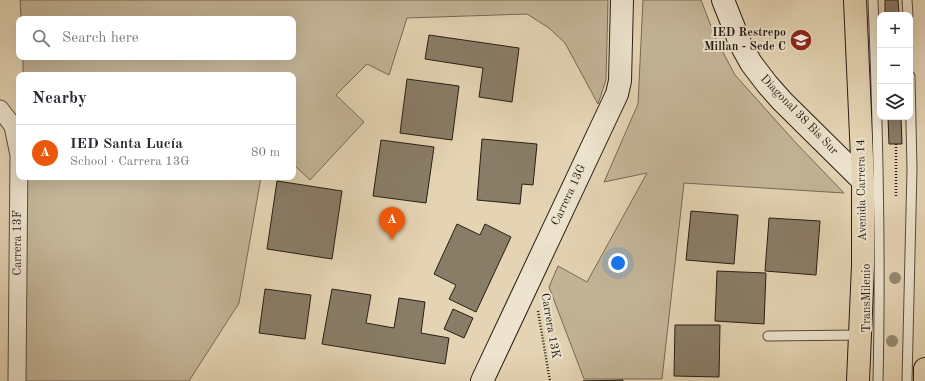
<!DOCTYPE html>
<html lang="en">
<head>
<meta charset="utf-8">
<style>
  :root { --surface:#fff; --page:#f7f7f7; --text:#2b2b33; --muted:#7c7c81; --line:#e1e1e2; --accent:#ea580c }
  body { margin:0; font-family:"Old Standard TT",serif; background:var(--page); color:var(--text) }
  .controls { position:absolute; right:12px; top:12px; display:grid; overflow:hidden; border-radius:8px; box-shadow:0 4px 16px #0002 }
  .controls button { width:36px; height:36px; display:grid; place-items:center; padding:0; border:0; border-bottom:1px solid var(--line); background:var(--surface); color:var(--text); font:20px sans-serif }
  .you { position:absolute; left:618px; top:263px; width:14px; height:14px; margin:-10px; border:3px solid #fff; border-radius:50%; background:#1a73e8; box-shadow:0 0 0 6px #1a73e833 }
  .badge { display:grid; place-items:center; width:26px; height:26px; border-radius:50%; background:var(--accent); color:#fff; font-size:13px; font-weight:700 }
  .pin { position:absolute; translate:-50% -33px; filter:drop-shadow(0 1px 2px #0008) }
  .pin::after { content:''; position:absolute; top:21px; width:14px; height:12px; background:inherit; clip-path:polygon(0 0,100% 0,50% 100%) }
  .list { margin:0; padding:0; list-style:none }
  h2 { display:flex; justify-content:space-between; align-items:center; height:52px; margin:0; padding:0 16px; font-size:17px }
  h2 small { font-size:13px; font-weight:400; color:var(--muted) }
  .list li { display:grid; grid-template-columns:26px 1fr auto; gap:12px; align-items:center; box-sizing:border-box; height:56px; padding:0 16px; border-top:1px solid var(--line) }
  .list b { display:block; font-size:15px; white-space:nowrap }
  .list p { margin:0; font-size:13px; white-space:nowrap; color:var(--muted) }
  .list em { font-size:13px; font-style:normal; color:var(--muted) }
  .icon { flex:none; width:22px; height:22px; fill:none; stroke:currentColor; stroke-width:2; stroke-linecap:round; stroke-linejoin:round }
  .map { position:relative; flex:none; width:925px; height:381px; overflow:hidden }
  .search { position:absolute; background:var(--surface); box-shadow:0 4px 16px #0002; left:16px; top:16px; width:280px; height:44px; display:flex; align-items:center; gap:10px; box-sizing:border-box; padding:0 14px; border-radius:8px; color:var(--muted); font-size:15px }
  .panel { position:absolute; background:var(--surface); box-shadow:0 4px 16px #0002; left:16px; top:72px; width:280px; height:108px; border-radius:8px }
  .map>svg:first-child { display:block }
  .green { fill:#c4b598; stroke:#766a56 }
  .building { fill:#897d67; stroke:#271e15 }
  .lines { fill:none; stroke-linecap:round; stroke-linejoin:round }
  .lane-casing { stroke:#564c3c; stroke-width:11 }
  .street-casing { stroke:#564c3c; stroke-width:19 }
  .secondary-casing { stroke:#271e15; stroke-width:24 }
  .primary-casing { stroke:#271e15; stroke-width:24 }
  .path { stroke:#271e15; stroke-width:2.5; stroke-dasharray:1 2; stroke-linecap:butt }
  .lane { stroke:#ede3ce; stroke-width:9 }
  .street { stroke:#ede3ce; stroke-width:17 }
  .secondary { stroke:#ede3ce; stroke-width:22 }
  .primary { stroke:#e4d4b3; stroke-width:22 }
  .tree { fill:#968972 }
  .labels { text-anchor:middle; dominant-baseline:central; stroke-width:4; stroke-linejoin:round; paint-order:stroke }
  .poi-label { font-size:12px; font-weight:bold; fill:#271e15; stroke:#ede3ce; text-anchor:end }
  .street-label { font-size:12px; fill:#271e15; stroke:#ede3ce }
</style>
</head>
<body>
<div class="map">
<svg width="925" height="381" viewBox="0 0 925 381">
  <rect width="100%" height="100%" fill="#e4d4b3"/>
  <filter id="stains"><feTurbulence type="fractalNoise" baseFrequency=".005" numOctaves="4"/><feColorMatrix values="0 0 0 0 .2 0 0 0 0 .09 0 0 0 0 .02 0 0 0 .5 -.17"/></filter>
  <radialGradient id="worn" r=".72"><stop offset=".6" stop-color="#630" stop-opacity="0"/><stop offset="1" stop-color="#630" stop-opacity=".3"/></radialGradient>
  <g class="green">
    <polygon points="20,0 608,0 606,80 598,104 565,43 549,28 527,14 407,18 389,75 367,64 336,95 364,122 310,180 293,164 293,139 296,136 293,138 293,75 23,75 23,57 293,57 293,19 21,19"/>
    <polygon points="643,0 701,0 716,39 735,75 796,143 844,193 684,183 662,379 584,379 549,287 558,266 587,282 647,173 604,182 638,104"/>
    <polygon points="22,177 261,177 239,303 189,381 25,381"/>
  </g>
  <g class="building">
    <polygon points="885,0 898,0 899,15 885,15"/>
    <polygon points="429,35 519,48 512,102 479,97 483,68 425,59"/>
    <polygon points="407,79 459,86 452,140 400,133"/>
    <polygon points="888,117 901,117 902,144 889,144"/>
    <polygon points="482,139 537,144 533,185 522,184 520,204 477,200"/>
    <polygon points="381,140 434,147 426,203 373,196"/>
    <polygon points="277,181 342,191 332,259 267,249"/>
    <polygon points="691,211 738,215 734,264 686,260"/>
    <polygon points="769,218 820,221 816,275 765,271"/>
    <polygon points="457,224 480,235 485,224 511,237 476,312 449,299 456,285 434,274"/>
    <polygon points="717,271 766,273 764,324 715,321"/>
    <polygon points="265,289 311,295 305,339 259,333"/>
    <polygon points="332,289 371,295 366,323 394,328 399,298 425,302 421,333 449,338 445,364 322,344"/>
    <polygon points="453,309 473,318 464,338 444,329"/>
    <polygon points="675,325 720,325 719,377 674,376"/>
    <polygon points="623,380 623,381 583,381"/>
  </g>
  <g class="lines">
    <g class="lane-casing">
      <g id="lane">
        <path d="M873,0C878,127 881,254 878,381"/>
        <polyline points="907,0 908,15"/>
        <polyline points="768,336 861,335"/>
        <polyline points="907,381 912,169 910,76"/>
      </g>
    </g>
    <g class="street-casing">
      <polyline id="street" points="0,109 13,126 19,155 17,381"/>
    </g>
    <g class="secondary-casing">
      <g id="secondary">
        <polyline points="723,0 740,43 751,63 767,84 782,101 863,181"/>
        <polyline points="482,381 617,94 620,81 622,0"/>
      </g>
    </g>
    <g class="primary-casing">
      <g id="primary">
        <polyline points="855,0 863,181 863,265 858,381"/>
        <polyline points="925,381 925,369"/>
      </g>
    </g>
    <g class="path">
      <polyline points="896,144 896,198"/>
      <polyline points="538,311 550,381"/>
    </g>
    <use href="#lane" class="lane"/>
    <use href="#street" class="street"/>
    <use href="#secondary" class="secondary"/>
    <use href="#primary" class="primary"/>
  </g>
  <g class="tree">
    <circle cx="895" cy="278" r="6"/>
    <circle cx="892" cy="341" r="6"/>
  </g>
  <defs>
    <g id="school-disc" transform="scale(1.15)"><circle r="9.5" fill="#8f2418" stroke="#ede3ce"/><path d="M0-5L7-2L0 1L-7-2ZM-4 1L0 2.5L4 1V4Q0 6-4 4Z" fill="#fff"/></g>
  </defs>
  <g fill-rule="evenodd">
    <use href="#school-disc" x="801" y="40"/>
  </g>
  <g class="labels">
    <g class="poi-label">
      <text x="786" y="33">IED Restrepo<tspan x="786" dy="14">Millan - Sede C</tspan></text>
    </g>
    <g class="street-label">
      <text transform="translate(799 115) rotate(46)">Diagonal 38 Bis Sur</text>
      <text transform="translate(862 190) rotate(-91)">Avenida Carrera 14</text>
      <text transform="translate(569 195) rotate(-65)">Carrera 13G</text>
      <text transform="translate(18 243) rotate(-90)">Carrera 13F</text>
      <text transform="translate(867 298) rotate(-90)">TransMilenio</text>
      <text transform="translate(550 326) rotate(80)">Carrera 13K</text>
    </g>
  </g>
  <rect width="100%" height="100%" filter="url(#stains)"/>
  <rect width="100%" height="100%" fill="url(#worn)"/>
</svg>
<div class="controls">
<button>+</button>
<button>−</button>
<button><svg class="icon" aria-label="layers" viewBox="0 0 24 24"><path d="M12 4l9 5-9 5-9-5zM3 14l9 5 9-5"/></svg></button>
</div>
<div class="you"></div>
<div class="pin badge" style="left:392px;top:240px">A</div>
<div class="search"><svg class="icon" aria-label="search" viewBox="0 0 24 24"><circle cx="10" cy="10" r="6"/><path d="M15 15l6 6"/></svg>Search here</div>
<section class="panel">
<h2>Nearby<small></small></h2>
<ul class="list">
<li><span class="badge">A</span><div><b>IED Santa Lucía</b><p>School · Carrera 13G</p></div><em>80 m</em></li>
</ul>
</section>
</div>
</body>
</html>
